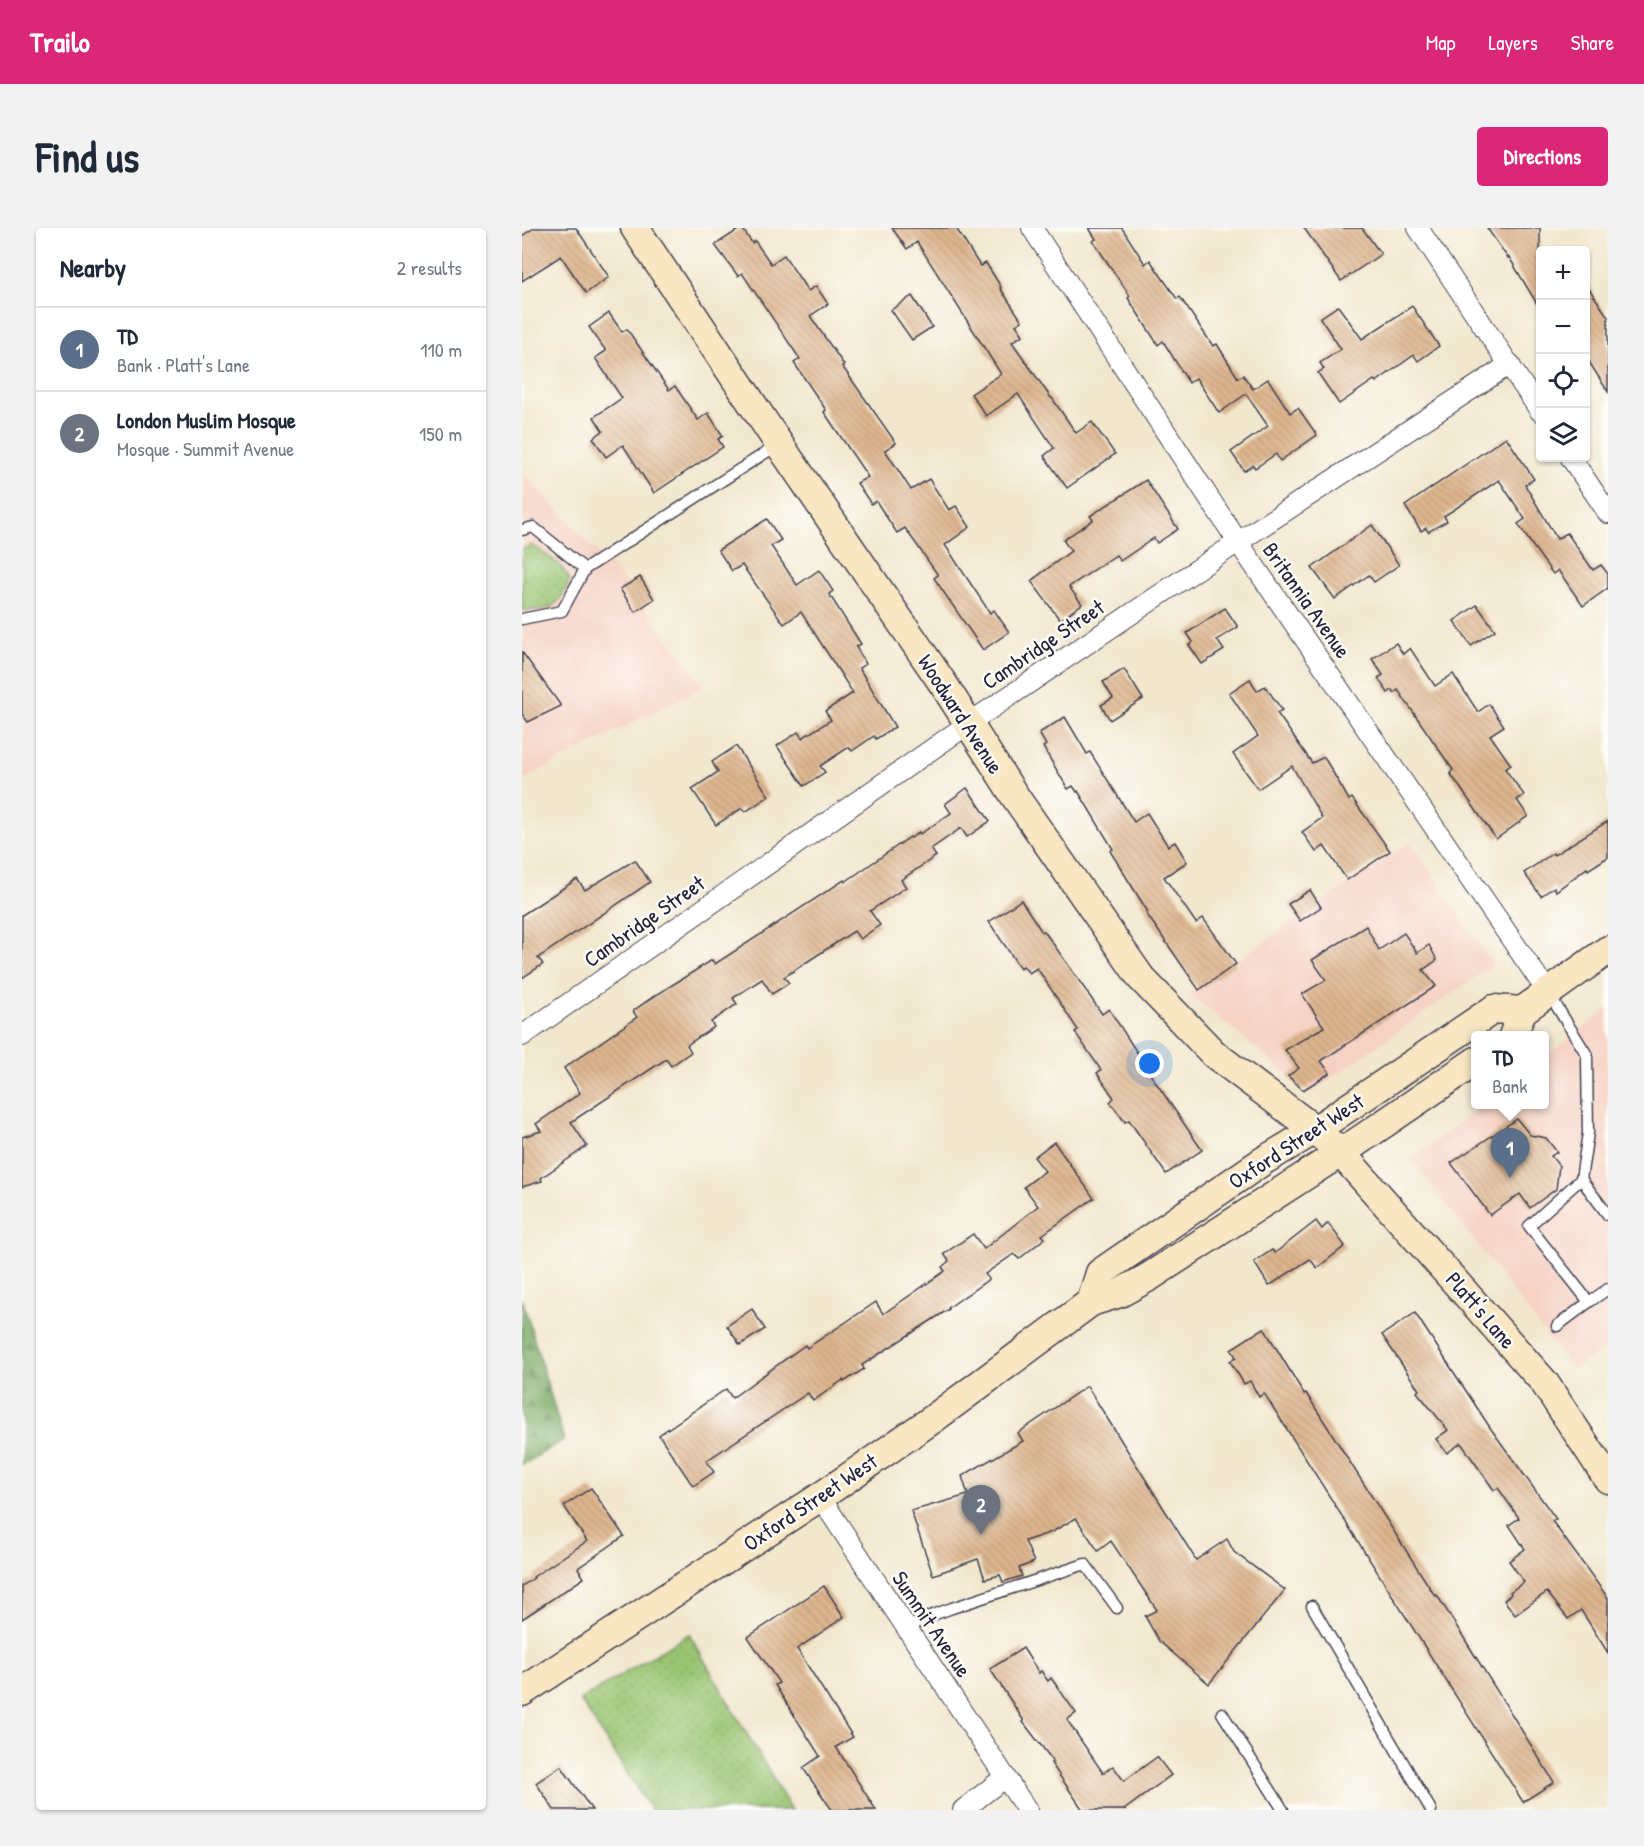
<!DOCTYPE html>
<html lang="en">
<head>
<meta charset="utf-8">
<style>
  :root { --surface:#fff; --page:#f2f2f3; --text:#1f2937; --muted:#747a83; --line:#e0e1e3; --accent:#db2777 }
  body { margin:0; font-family:"Patrick Hand",sans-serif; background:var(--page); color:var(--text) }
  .controls { position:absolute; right:18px; top:18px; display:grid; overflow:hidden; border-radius:6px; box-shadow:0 2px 4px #0004 }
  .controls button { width:54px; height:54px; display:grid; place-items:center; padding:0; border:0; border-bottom:2px solid var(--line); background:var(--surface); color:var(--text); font:30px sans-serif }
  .you { position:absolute; left:628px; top:836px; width:21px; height:21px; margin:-15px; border:4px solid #fff; border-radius:50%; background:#1a73e8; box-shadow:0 0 0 9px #1a73e833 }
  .badge { display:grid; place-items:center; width:39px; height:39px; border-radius:50%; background:var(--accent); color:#fff; font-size:20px; font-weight:700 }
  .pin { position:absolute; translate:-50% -50px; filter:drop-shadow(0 2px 3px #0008) }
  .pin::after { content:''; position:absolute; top:32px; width:21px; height:18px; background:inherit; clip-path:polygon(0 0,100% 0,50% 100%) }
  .popup { position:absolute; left:949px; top:803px; width:78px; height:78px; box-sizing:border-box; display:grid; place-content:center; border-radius:6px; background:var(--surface); filter:drop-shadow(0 2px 4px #0005); font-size:20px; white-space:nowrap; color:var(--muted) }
  .popup b { font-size:22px; color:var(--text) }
  .popup::after { content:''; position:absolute; left:50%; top:100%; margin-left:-12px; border:12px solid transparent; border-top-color:var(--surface) }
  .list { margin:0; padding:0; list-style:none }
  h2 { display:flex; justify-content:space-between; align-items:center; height:78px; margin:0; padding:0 24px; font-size:26px }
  h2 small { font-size:20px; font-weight:400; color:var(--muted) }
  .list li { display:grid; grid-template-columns:39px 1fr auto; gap:18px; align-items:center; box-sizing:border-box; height:84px; padding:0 24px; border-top:2px solid var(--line) }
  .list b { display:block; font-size:22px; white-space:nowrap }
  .list p { margin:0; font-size:20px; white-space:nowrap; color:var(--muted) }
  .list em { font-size:20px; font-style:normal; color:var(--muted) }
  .icon { flex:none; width:33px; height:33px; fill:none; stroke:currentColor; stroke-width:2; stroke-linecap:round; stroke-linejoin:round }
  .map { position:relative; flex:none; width:1086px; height:1582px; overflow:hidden; border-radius:6px }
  header { display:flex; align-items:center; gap:36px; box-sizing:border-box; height:84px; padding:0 30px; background:var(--accent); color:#fff }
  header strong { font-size:28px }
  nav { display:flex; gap:33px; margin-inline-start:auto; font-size:21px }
  .intro { display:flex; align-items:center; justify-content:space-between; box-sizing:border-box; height:144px; padding:0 36px }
  h1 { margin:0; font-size:42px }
  .button { padding:15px 27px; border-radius:6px; background:var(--accent); color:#fff; font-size:21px; font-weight:700 }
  main { display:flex; gap:36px; padding:0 36px }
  aside { flex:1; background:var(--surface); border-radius:6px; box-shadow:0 2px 4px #0004 }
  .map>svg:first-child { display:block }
  .built { fill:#f6d2c4 }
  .grass { fill:url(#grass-dots); stroke:#5e7457; stroke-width:1.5 }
  .forest { fill:url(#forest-firs); stroke:#4e6650; stroke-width:1.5 }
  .building { fill:url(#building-back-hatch) }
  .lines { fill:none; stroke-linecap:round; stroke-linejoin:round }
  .lane-casing { stroke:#414051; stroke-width:13 }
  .street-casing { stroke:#414051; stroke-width:22 }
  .secondary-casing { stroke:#414051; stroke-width:31 }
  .lane { stroke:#fff; stroke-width:10 }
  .street { stroke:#fff; stroke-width:20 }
  .secondary { stroke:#f9e7c3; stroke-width:28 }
  .labels { text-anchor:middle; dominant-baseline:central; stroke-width:5; stroke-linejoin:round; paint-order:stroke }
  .street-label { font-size:22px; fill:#22223b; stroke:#fdfcf7 }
</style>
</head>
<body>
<header>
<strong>Trailo</strong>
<nav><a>Map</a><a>Layers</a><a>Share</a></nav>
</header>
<div class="intro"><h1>Find us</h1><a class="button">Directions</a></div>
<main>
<aside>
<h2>Nearby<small>2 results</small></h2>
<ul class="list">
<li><span class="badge" style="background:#5c6f8a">1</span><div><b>TD</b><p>Bank · Platt's Lane</p></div><em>110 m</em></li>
<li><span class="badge" style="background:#6b7280">2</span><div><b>London Muslim Mosque</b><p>Mosque · Summit Avenue</p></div><em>150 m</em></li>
</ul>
</aside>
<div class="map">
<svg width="1086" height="1582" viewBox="0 0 1086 1582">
  <defs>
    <pattern id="grass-dots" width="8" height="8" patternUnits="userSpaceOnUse" patternTransform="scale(1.5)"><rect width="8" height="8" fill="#9ac673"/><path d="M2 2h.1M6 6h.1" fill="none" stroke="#84aa64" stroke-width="1.8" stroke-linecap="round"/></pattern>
    <pattern id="forest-firs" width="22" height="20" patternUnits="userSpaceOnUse" patternTransform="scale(1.5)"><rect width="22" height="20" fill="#7bab65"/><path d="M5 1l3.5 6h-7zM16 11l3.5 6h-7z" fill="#648b54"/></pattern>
    <pattern id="building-back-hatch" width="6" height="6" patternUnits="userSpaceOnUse" patternTransform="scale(1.5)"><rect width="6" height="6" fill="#deb68f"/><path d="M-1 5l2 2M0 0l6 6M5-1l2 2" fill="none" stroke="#be9c7c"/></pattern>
  </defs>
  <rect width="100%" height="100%" fill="#fdfcf7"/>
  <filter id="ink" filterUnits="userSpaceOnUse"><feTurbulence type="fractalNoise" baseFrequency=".0167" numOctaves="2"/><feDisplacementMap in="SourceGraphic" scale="12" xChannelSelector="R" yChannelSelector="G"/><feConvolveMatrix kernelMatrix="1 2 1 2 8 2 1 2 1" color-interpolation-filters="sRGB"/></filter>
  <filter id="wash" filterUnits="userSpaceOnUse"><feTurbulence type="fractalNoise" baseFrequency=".008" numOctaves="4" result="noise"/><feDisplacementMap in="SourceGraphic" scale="24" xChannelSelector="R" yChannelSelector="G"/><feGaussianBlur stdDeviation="1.35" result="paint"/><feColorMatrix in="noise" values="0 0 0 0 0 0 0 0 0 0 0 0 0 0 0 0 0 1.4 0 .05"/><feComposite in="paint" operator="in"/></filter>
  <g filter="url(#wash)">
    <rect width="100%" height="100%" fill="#f1e7cd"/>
    <g class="built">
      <polygon points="0,244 72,321 93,341 182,458 0,552"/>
      <polygon points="888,614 971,737 788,865 667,765"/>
      <polygon points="1086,781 1086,1118 1050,1142 890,931 961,877 1022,876 1023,829"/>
    </g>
    <g class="grass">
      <path d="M10,317L37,336L48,352C35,380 31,383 0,382V321Z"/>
      <polygon points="167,1406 269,1582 129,1582 58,1472"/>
    </g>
    <polygon class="forest" points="0,1071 42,1212 0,1237"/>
    <g id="blocks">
      <g class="building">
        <polygon points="12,0 54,0 87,49 64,65 39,28 0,53 0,8"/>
        <polygon points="219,0 220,0 230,15 233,13 249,36 262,27 286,63 294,58 306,76 288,88 322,137 320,138 374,215 363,222 389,262 407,251 427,282 434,278 448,299 423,317 468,385 472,382 487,404 461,422 412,350 416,347 383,300 375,305 354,273 349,276 335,255 346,249 302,184 304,182 272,135 278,131 220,45 216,48 193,17"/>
        <polygon points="370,0 434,0 458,38 464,35 479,59 478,60 500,93 494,97 501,107 490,114 529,170 530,170 554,205 570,194 593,226 545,260 522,228 532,220 496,166 464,188 449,166 479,146 395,14 385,21"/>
        <polygon points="567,0 600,0 623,36 628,32 655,71 658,69 691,118 695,116 716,150 721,147 731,161 746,151 768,185 776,180 795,207 758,233 754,226 733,240 731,237 722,243 709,224 746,198 724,166 697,185 674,150 667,155 641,113 636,117 606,70 608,68 571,13 574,11"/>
        <polygon points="782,0 840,0 859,26 819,53"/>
        <polygon points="965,0 1018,0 1018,81 987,29 986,30"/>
        <polygon points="1064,56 1086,89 1086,164 1064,129"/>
        <polygon points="390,68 410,99 390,112 369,82"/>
        <polygon points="816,78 840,111 890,78 917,118 896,133 892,127 854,154 852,152 817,176 796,145 802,141 798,135 819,121 798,90"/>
        <polygon points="87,85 100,104 105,101 147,162 153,158 176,192 186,185 201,208 196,211 201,219 132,265 101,217 84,229 71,210 81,203 72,189 100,170 73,130 84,123 67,99"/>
        <polygon points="984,209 1012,251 1003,257 1035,311 1045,305 1071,342 1079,337 1086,346 1086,360 1061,378 1036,342 1031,346 1010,317 996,296 1003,291 977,252 922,288 925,293 906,304 904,300 899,303 883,278"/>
        <polygon points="624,252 656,301 635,315 632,310 598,333 594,327 547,359 560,376 538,392 509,353 549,323 541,312 571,292 568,288"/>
        <polygon points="245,291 259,312 249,318 275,357 297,342 311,363 307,366 339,416 334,419 344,436 337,440 373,499 354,511 352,508 330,523 327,519 298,538 303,544 282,558 255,518 276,504 280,510 309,492 303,483 331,465 279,384 262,396 220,337 210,343 196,322"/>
        <polygon points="850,297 877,337 852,354 847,347 813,371 790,340"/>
        <polygon points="118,349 132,371 113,384 98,361"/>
        <polygon points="955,377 973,402 949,418 932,393"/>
        <polygon points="703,380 716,399 695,412 702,422 680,436 667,417 671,414 665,405"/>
        <polygon points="874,415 881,426 888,420 913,458 931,446 956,484 967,476 982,498 968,507 989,537 983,541 1002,567 995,572 1006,588 974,611 928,545 931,542 876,462 872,465 870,462 866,465 856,450 861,447 850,431"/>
        <polygon points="0,424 39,478 6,494 0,486"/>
        <polygon points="602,441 621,471 588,492 579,477 591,470 581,454"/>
        <polygon points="728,451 735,463 743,458 760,482 755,485 790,535 802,529 827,572 830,570 868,623 825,652 802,618 794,624 780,604 800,590 770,538 736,561 711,526 736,508 707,465"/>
        <polygon points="543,489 565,526 568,524 612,594 625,585 646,618 653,614 665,634 642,649 674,695 681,690 714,736 677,762 624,685 626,684 588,623 591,621 556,563 555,564 551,558 546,561 521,519 524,517 517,505"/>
        <polygon points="214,518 247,568 223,584 220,580 194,597 170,561 196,544 190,534"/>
        <polygon points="445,560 468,593 445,609 439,600 409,621 414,628 379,652 384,659 348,683 358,697 338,711 332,703 262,749 267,755 250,766 240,751 211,770 215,776 189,794 192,799 165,817 169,824 149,838 144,831 49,894 65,918 19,950 20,953 0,959 0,909 19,903 14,896 58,865 42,840 115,789 111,783 131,769 190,732 193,736 322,652 323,654 388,609 389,610 397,604 398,606 429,585 423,576"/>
        <polygon points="1086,593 1086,629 1066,642 1065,640 1034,663 1032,659 1019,668 1002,645 1031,625 1032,627"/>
        <polygon points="113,632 128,654 16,730 21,736 0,750 0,687 55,651 63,662"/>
        <polygon points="788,662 799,679 778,693 766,676"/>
        <polygon points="499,672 520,704 522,703 549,741 580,786 587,781 625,840 624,840 680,922 644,946 607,892 603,894 588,874 592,870 575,845 579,842 553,804 556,802 515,740 507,745 501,738 498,740 467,694"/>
        <polygon points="844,698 857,722 882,705 895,725 907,717 915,732 901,742 914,758 799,833 808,845 781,862 766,848 777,840 763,822 802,799 780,766 804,752 790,732"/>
        <polygon points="995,891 1008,907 1024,910 1035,924 1029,928 1037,938 1034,961 1008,980 998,966 968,987 929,935"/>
        <polygon points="532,914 572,970 520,1007 523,1010 497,1031 492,1026 463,1046 467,1051 426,1080 427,1081 340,1137 342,1141 322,1154 321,1152 291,1173 286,1165 184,1233 192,1244 171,1258 137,1207 204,1161 210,1170 283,1117 285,1120 354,1074 361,1086 423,1043 420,1039 427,1033 422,1026 451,1006 462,1021 516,978 502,959 523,943 512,929"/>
        <polygon points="794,993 800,1001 806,995 823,1018 795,1040 788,1031 747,1058 732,1034 750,1022 753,1025"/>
        <polygon points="230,1081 243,1101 218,1117 205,1098"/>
        <polygon points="893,1085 969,1201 1034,1291 1030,1293 1086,1370 1086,1425 1059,1382 1046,1391 1025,1364 993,1387 982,1372 989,1366 988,1364 1002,1354 987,1333 1003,1321 987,1297 997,1290 976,1260 972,1262 939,1215 925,1225 914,1211 926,1202 895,1164 897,1162 860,1107"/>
        <polygon points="742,1100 782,1166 784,1165 913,1368 915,1367 1032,1554 1001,1574 742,1165 737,1169 728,1153 722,1156 708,1133 714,1129 709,1121"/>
        <polygon points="565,1158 674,1332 705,1311 712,1324 763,1362 687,1456 637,1413 623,1388 635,1382 589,1313 576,1323 554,1290 530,1304 503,1313 512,1334 497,1340 500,1348 481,1354 478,1347 463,1351 456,1331 411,1347 389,1283 446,1267 440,1248 501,1213 496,1205"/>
        <polygon points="69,1260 102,1308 56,1340 62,1350 0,1391 0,1358 12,1350 11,1349 65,1313 42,1278"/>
        <polygon points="302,1358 322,1389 275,1421 331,1509 314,1519 354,1582 310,1582 281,1540 298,1528 253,1457 257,1455 226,1409"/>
        <polygon points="501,1420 517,1445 519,1443 526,1453 529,1450 554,1485 545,1492 581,1545 591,1538 602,1553 635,1529 649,1547 602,1582 561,1582 529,1535 531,1533 501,1494 502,1493 468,1441"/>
        <polygon points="39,1538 70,1582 32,1582 14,1555"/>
      </g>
    </g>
  </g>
  <g filter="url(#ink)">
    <use href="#blocks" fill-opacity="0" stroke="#414051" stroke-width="1.5"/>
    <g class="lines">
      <g class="lane-casing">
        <g id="lane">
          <polyline points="0,302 11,299 63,341"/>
          <polyline points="0,391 40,383 63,341 257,216"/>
          <polyline points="1027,766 1065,827 1066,905 1059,951 1007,998 1067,1074 1035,1098"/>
          <polyline points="1059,951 1086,987"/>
          <polyline points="1067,1074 1086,1061"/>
          <polyline points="790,1378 909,1582"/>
          <polyline points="386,1402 400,1391 430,1380 563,1336 595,1380"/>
          <polyline points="700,1485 761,1582"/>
        </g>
      </g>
      <g class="street-casing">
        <g id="street">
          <polyline points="510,0 716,314 1027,766"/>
          <polyline points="896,0 1018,183"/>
          <polyline points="1049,230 1086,285"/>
          <polyline points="0,808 446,496 716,314 988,136"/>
          <polyline points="298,1269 505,1582"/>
          <polyline points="441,1582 483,1549"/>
        </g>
      </g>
      <g class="secondary-casing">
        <g id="secondary">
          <polyline points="113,0 257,216 422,457 492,567 619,750 692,826 793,902 818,924 1022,1154 1086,1251"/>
          <polyline points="991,808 1000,783 1086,722"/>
          <polyline points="569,1074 578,1045 741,933 793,902 972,781 1000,783"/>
          <polyline points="0,1464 298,1269 411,1191 569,1074 598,1065 627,1049 835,914 954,833"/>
        </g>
      </g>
      <use href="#lane" class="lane"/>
      <use href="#street" class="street"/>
      <use href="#secondary" class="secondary"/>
    </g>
  </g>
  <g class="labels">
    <g class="street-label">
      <text transform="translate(785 372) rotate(55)">Britannia Avenue</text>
      <text transform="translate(521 416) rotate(-34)">Cambridge Street</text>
      <text transform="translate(439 486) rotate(57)">Woodward Avenue</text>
      <text transform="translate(122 693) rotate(-35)">Cambridge Street</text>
      <text transform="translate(774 913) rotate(-33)">Oxford Street West</text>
      <text transform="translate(959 1082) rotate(49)">Platt's Lane</text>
      <text transform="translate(288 1274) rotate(-34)">Oxford Street West</text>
      <text transform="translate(410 1396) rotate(56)">Summit Avenue</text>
    </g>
  </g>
</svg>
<div class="controls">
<button>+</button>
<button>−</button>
<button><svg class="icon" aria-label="locate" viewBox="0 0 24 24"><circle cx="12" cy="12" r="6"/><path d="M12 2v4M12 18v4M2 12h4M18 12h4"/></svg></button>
<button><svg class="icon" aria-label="layers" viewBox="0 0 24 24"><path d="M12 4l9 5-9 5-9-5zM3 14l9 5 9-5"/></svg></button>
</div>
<div class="you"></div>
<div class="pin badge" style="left:988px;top:950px;background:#5c6f8a">1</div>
<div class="popup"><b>TD</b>Bank</div>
<div class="pin badge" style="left:459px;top:1307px;background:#6b7280">2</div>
</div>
</main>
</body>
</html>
